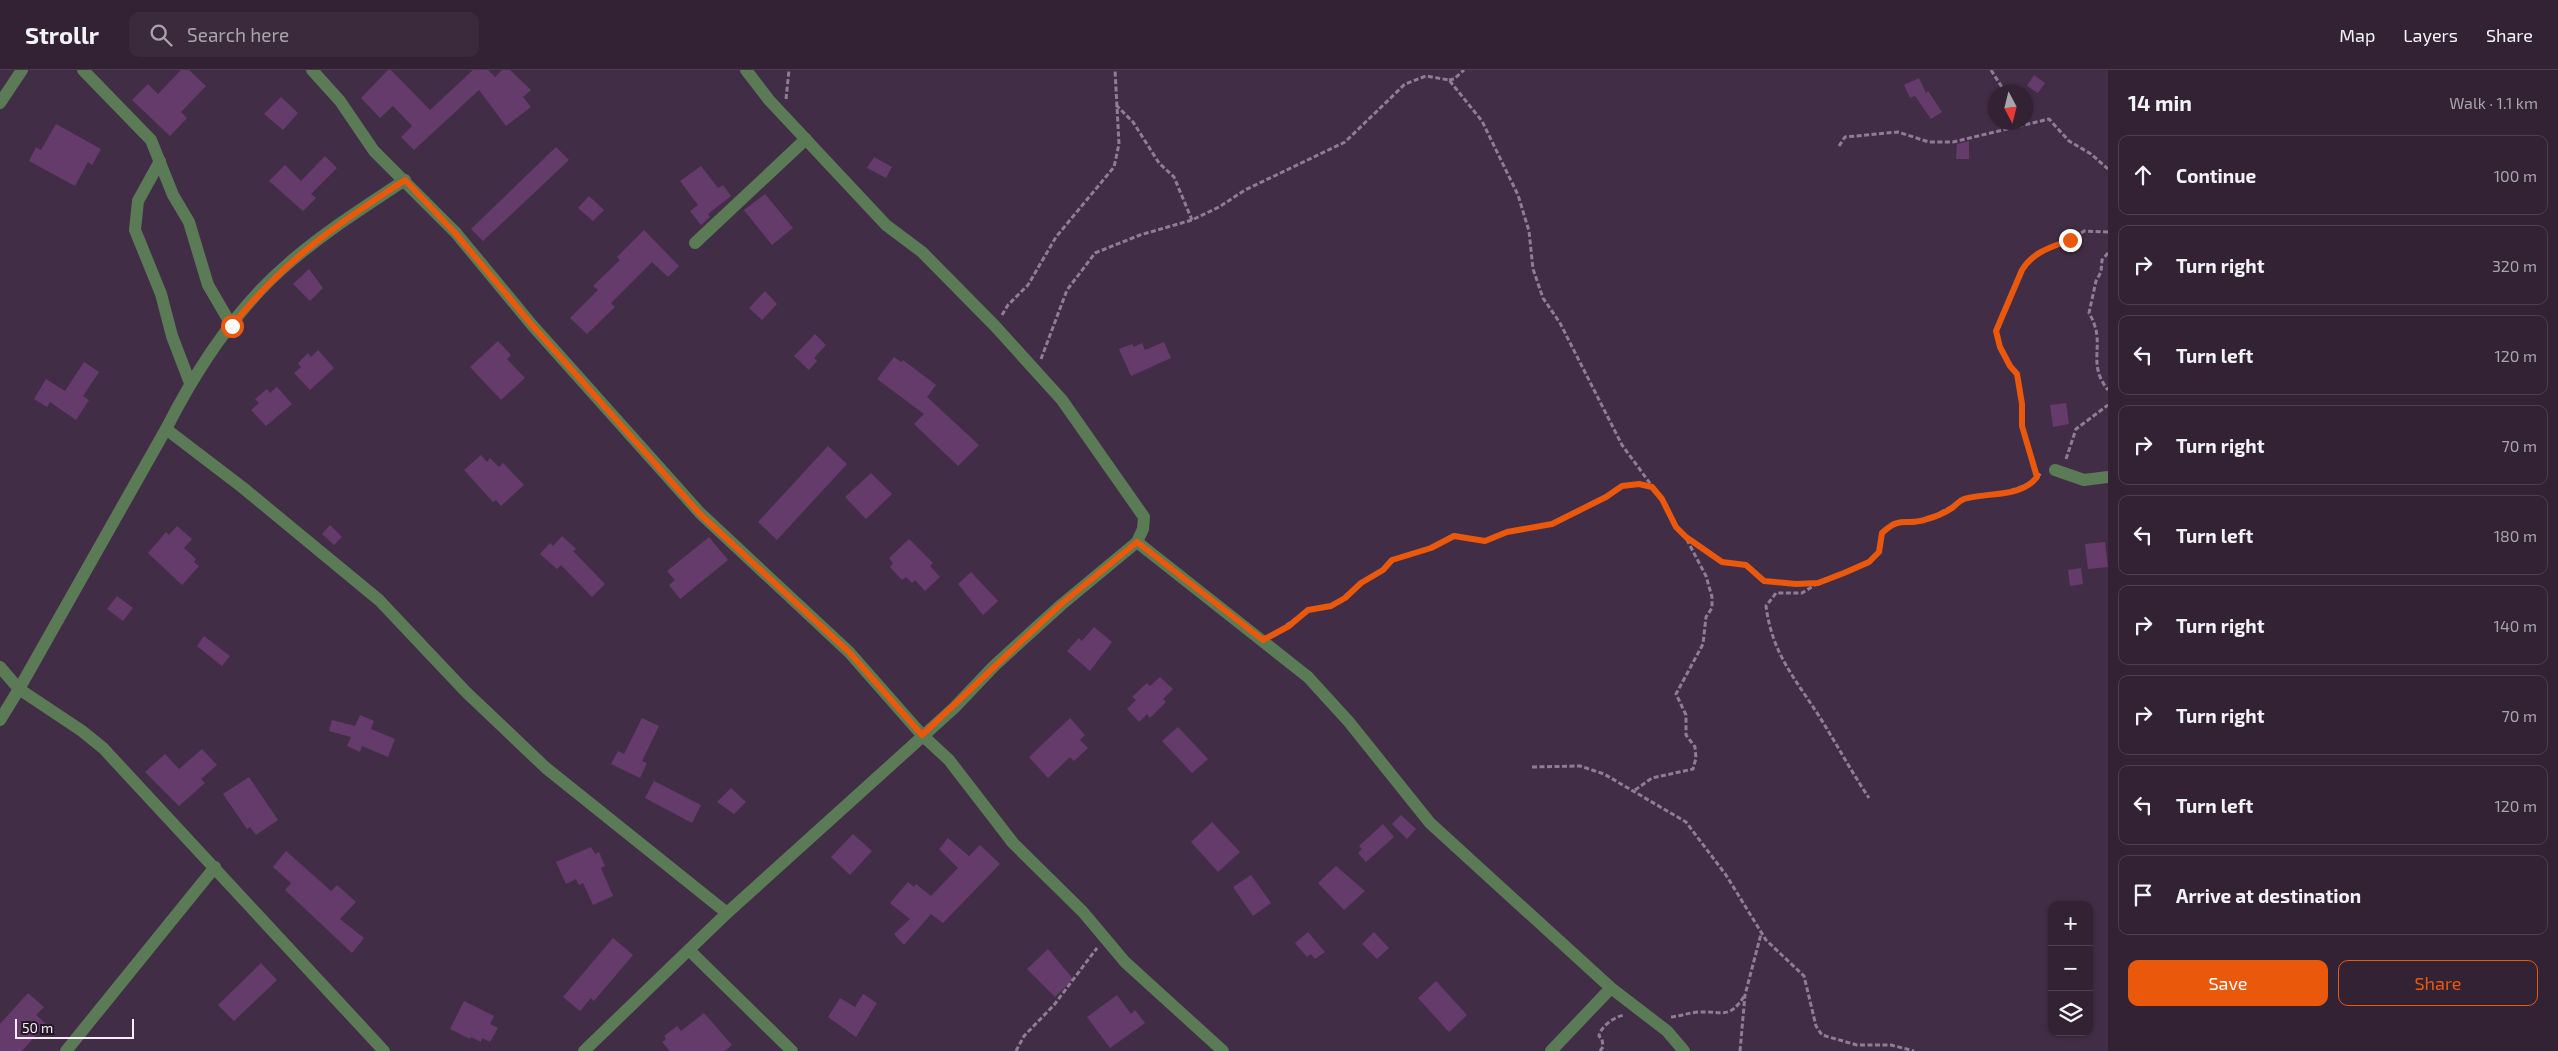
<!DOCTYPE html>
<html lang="en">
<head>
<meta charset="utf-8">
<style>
  :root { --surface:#322234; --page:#3a2a3c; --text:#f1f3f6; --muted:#a8a4ac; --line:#4d3f4f; --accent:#ea580c }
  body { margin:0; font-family:"Exo 2",sans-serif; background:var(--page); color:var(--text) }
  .controls { position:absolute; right:15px; bottom:15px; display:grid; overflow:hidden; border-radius:10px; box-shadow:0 1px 4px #0004 }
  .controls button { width:45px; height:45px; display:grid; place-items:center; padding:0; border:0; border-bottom:1px solid var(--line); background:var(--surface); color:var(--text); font:25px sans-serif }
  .compass { position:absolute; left:1988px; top:15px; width:45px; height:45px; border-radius:50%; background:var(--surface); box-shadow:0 1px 4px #0004; rotate:173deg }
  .scale { position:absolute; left:15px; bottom:12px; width:119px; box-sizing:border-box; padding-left:5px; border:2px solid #fbedfd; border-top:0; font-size:14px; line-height:18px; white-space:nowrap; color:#fbedfd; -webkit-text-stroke:4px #231925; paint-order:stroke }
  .stop { position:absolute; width:15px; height:15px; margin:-11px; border:4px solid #ea580c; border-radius:50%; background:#fff }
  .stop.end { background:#ea580c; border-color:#fff; box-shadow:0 1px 5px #0008 }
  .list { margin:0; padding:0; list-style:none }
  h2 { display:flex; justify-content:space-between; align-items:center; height:65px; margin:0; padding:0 20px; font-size:21px }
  h2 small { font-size:16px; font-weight:400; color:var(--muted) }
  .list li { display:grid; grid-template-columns:32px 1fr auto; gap:15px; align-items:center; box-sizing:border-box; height:80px; margin:0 10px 10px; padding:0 10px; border:1px solid var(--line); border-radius:10px }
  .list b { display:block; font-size:19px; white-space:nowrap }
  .list em { font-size:16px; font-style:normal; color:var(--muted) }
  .actions { display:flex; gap:10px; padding:15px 20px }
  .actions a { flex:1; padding:11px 0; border:1px solid var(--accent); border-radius:10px; text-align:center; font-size:18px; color:var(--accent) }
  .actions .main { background:var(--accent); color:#fff }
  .icon { flex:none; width:28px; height:28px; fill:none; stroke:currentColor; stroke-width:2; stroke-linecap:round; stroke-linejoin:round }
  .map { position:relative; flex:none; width:2108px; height:981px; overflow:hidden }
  header { display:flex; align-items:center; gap:30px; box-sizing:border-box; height:70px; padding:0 25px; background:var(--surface); border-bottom:1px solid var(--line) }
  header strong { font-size:24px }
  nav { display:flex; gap:28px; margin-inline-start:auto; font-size:18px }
  .search { width:350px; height:45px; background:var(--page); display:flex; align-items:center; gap:12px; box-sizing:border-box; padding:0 18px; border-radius:10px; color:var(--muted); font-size:19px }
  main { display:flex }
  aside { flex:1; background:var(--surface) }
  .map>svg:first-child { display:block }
  .building { fill:#643b6b }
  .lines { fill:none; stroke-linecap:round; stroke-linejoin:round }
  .path { stroke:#8f7d93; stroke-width:3; stroke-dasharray:5 2.5; stroke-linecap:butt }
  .minor { stroke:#5a7b55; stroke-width:12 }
  .route { stroke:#ea580c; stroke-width:6 }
</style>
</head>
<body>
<header>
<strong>Strollr</strong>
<div class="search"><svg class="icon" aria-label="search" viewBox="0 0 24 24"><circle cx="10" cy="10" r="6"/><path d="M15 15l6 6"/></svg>Search here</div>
<nav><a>Map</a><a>Layers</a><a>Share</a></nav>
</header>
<main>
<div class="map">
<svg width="2108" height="981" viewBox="0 0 2108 981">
  <rect width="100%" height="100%" fill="#422d46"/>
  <g class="building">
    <polygon points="181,0 189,0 206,16 181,42 187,48 170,66 132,30 148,14 158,24"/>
    <polygon points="388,0 391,0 430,40 473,0 488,0 495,7 502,0 510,0 531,20 523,27 531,37 506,56 479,20 414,80 401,67 412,56 393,36 380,48 361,28"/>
    <polygon points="2034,5 2045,13 2038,23 2027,16"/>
    <polygon points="1919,8 1926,23 1928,21 1942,42 1931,49 1915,26 1910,28 1904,15"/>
    <polygon points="281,27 298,43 283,60 264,44"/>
    <polygon points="56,54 101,79 92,95 88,92 75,116 29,91 36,77 41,80"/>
    <polygon points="1969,71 1969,89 1956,89 1957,74"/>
    <polygon points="556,77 569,90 483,171 471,159"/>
    <polygon points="325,86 337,98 311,124 316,128 303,141 269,111 285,95 301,111"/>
    <polygon points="874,87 892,97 886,108 867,98"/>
    <polygon points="701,96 718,118 723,115 731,126 708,144 710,147 701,155 690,141 698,135 680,111"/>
    <polygon points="765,124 793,158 772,175 744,140"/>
    <polygon points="589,126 604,140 593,151 578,138"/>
    <polygon points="644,160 679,196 668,207 652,192 611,233 615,237 587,264 570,248 598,220 593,216 620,190 617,187"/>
    <polygon points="309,199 323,218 310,231 293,214"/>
    <polygon points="765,221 777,234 762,250 749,238"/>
    <polygon points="815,264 826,275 814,288 817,291 809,300 794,286"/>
    <polygon points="498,271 511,285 507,289 525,308 501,330 470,297"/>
    <polygon points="1164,272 1171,288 1131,306 1119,279 1132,274 1134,277 1142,273 1145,280"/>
    <polygon points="318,280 334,298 310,320 294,303 301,297 298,293 308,283 311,287"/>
    <polygon points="894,287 901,292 903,290 936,315 927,327 979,375 958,396 914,354 924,344 877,309"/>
    <polygon points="84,292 99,302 83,326 89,330 76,350 50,332 47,337 34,329 46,309 65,321"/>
    <polygon points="277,317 292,334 266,356 251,340 259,333 255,329 267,319 270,323"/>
    <polygon points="2066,333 2069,354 2053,357 2050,335"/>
    <polygon points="828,376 847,394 777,470 758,452"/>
    <polygon points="481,385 487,392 490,388 499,397 503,393 524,415 501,436 496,430 493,432 464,400"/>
    <polygon points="871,403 892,424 866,449 845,427"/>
    <polygon points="330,455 342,467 334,475 322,464"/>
    <polygon points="177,456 192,469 184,478 196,489 194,492 199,496 182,515 148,483 166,462 169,465"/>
    <polygon points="562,466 576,479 573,481 605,514 592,527 561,495 557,499 540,484 550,473 553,476"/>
    <polygon points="709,467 728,490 680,529 669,515 675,510 667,501"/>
    <polygon points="909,469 933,493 930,496 940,507 925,521 915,510 912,513 906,507 902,510 890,497 893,493 889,488"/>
    <polygon points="2105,472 2108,497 2088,499 2085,474"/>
    <polygon points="2081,498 2083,514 2070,516 2068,500"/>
    <polygon points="971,502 998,531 983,545 958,514"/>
    <polygon points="117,526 133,538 123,551 107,539"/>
    <polygon points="1094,557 1112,572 1090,601 1067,581 1079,568 1082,571"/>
    <polygon points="204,566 230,586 222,596 197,576"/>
    <polygon points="1160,607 1173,619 1163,629 1166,632 1150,648 1147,644 1139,652 1127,639 1136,630 1132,627 1147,613 1150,616"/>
    <polygon points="360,645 374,651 371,659 395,669 388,687 362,676 360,682 347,676 351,667 329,661 332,650 355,656"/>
    <polygon points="642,648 659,656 642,691 647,693 640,708 611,694 618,681 624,684"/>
    <polygon points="1070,648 1085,665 1080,670 1088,678 1074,691 1070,687 1048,708 1029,687"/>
    <polygon points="1178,657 1208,689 1192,703 1162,671"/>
    <polygon points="202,679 217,695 201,709 205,713 179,736 145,702 165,684 179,699"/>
    <polygon points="249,707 278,750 256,765 250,757 247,759 223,724"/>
    <polygon points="654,711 701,735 692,753 645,728"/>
    <polygon points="731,718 746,732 734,744 717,732"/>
    <polygon points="1401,745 1416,759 1407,769 1392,754"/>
    <polygon points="1212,752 1240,782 1218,802 1191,772"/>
    <polygon points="1383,754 1394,767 1366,792 1358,783 1362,779 1359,776"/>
    <polygon points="853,764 872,781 850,805 831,787"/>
    <polygon points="948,768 969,786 980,775 1000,794 943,853 931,844 904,875 894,864 910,849 890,833 908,812 914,817 916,814 931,826 958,798 939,779"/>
    <polygon points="591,777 595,784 599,782 605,796 601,798 613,826 593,835 583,813 579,815 576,809 566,814 556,792"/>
    <polygon points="286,781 331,821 337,815 356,832 340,849 364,868 352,883 285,820 291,813 273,797"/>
    <polygon points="1336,796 1365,821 1344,840 1318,813"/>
    <polygon points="1251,805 1271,833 1253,846 1233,817"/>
    <polygon points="1308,862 1325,882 1315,889 1311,884 1307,887 1295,873"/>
    <polygon points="1374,862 1389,878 1377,889 1362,874"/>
    <polygon points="613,868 633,885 594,931 591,928 580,941 563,927"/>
    <polygon points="1048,879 1073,909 1055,927 1027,899"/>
    <polygon points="261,893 277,910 234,951 218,935"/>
    <polygon points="1436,911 1467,945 1449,962 1418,928"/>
    <polygon points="28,923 44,937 36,945 46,954 22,981 0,981 0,954"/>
    <polygon points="863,924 877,933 856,967 828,947 840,928 855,937"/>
    <polygon points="1117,925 1131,944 1135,940 1145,953 1110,978 1087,947"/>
    <polygon points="464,931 494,946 490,954 498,958 490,972 482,968 481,972 471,967 470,969 450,959"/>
    <polygon points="704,943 732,975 725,981 670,981 662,972 666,969 664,966 677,956 681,961"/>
  </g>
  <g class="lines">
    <g class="path">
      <polyline points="1991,0 2005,22"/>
      <polyline points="1449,10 1454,9 1464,0"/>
      <polyline points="786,29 789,0"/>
      <polyline points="1116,35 1133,52 1159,93 1174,107 1192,150"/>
      <polyline points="1839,76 1845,67 1898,62 1929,72 1953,72 2049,49 2069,71 2091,84 2108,99"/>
      <path d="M2108,183L2102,190L2101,202L2096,211L2089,243C2108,275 2085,291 2108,320"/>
      <polyline points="1002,245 1008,235 1028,215 1056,167 1114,97 1119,74 1115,0"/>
      <polyline points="1041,289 1067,220 1095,183 1140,165 1192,150 1219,137 1245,120 1345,72 1405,14 1426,6 1449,10 1482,51 1518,125 1529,161 1533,199 1543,228 1560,253 1622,375 1652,416"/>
      <polyline points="2066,389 2076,359 2108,335"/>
      <polyline points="2037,407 2022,356 2022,334 2017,303 2010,296 2000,277 1996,261 2021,200 2037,183 2071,170 2084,161 2108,162"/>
      <path d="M1818,513L1802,523H1776L1766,536C1772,583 1794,607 1819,646C1836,673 1851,701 1869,728"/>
      <polyline points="1274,564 1308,540 1331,536 1345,528 1361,513 1383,500 1392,490 1431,478 1454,466 1485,471 1507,462 1552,454 1606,427 1622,416 1639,414 1652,417 1662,429 1676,457 1686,467 1723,492 1746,495 1764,511 1796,514 1819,513 1844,503 1869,492 1879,482 1882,463 1893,453 1906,451 1914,453 1928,449 1966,429 2000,424 2024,416 2033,412 2042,402"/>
      <polyline points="1532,697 1580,696 1604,704 1686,752 1726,805 1766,870 1804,906 1816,956 1822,965 1857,975 1891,975 1914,981"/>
      <polyline points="1635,720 1652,708 1693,699 1696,688 1695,677 1686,665 1686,645 1676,624 1703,574 1706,547 1712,538 1712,527 1706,506 1686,468"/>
      <path d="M1671,947C1680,946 1688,943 1698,942C1724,941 1729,950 1745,925"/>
      <polyline points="1016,981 1024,966 1054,935 1097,878"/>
      <path d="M1600,981L1603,977L1602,969L1599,966C1600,957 1615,946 1625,945"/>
      <polyline points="1740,981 1745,925 1761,864"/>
    </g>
    <g class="minor">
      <polyline points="83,0 151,70 173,125 189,152 208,215 232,256"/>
      <polyline points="312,0 340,31 374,81 456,163 532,255 700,443 849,582 922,665 949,690 1013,773 1083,842 1125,892 1223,981"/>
      <polyline points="0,33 22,0"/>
      <polyline points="160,91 138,131 135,160 161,224 172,266 190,313"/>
      <polyline points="695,173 806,69"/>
      <path d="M166,359C197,298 238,236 290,192C326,161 366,136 405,110"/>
      <polyline points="2055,400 2084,410 2108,407"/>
      <polyline points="1137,472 1308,607 1349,652 1430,753 1611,918 1667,961 1684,981"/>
      <polyline points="0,597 19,619 166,359 242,417 379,530 466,622 546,698 727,843"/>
      <polyline points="0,650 19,619 82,661 103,678 384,981"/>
      <polyline points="689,880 792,981"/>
      <polyline points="66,981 215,797"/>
      <polyline points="584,981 727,843 954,638 994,596 1061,535 1137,472 1143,459 1144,447 1062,330 995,256 922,182 886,155 769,30 746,0"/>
      <polyline points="1551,981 1611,918"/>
    </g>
  </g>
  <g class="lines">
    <path class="route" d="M232,256C283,191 337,154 405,110L456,164L532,255L700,444L849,582L922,665L1060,535L1137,472L1263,570L1289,556L1308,540L1331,536L1345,528L1361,513L1383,500L1392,490L1431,478L1454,466L1485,471L1507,462L1552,454L1606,427L1622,416L1639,414L1652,417L1662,429L1676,457L1686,467L1722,492L1746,495L1764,511L1796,514L1818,513L1844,503L1869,492L1879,482L1882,463C1902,444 1907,457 1927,449C1935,447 1946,442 1952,438C1956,435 1959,431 1964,429C1986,422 2021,428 2037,407L2022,356V334L2017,304L2010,296L2000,277L1996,261L2022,200C2033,182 2051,177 2070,170"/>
  </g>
</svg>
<div class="controls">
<button>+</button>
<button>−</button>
<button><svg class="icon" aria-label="layers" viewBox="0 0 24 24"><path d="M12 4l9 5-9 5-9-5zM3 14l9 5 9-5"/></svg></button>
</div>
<svg class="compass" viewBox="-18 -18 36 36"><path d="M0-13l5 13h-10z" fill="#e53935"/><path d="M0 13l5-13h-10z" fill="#a8a4ac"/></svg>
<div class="scale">50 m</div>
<div class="stop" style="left:232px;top:256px"></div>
<div class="stop end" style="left:2070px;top:170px"></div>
</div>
<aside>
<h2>14 min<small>Walk · 1.1 km</small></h2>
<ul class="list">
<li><svg class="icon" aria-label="ahead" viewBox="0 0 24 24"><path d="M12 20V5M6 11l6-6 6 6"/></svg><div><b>Continue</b></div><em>100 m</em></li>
<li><svg class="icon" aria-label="right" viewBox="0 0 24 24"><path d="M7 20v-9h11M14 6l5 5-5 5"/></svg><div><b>Turn right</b></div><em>320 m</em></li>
<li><svg class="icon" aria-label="left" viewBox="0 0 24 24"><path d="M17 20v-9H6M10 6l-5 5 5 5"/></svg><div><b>Turn left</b></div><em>120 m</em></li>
<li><svg class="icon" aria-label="right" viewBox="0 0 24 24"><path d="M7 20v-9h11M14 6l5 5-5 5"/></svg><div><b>Turn right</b></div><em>70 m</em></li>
<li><svg class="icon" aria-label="left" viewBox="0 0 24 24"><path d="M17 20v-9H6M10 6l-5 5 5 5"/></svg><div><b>Turn left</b></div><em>180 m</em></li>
<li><svg class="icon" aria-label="right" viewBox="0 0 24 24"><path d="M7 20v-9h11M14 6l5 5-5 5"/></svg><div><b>Turn right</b></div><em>140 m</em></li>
<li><svg class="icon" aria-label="right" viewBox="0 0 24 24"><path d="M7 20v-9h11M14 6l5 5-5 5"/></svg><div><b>Turn right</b></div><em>70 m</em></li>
<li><svg class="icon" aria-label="left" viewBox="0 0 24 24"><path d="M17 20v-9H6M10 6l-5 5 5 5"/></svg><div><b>Turn left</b></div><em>120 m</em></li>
<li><svg class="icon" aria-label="arrive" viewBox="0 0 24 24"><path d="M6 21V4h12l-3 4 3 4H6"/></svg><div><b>Arrive at destination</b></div></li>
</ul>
<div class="actions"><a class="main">Save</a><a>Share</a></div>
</aside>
</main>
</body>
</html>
